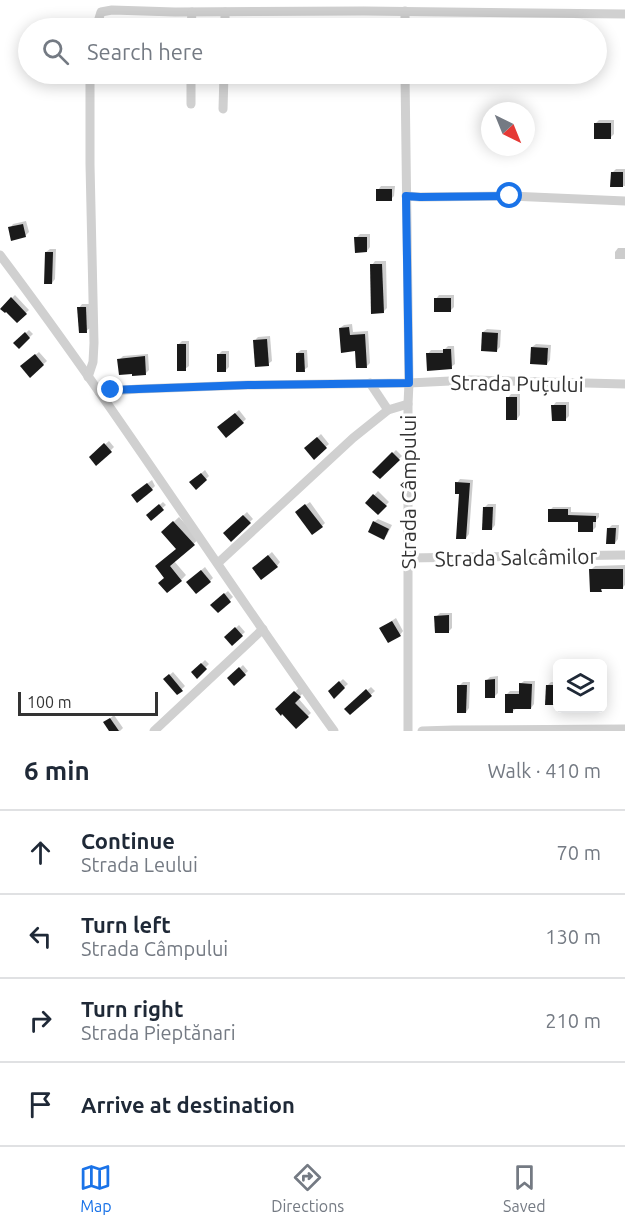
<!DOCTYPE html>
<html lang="en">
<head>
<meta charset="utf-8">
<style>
  :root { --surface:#fff; --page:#f2f2f3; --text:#1f2937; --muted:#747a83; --line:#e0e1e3; --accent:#1a73e8 }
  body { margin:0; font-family:Ubuntu,sans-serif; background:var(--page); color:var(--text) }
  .controls { position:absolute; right:18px; bottom:18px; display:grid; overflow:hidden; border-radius:9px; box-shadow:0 3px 15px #0003 }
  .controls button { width:54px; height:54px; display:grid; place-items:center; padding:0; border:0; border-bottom:2px solid var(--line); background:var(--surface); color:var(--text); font:30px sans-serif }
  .compass { position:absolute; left:481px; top:102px; width:54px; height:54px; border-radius:50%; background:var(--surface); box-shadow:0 3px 15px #0003; rotate:137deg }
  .scale { position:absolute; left:18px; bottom:15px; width:140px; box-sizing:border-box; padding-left:6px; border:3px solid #333; border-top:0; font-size:16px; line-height:21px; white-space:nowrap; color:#333; -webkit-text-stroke:4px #fff; paint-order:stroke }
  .stop { position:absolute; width:18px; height:18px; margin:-14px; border:4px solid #1a73e8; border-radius:50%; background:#fff }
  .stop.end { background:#1a73e8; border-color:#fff; box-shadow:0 2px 6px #0008 }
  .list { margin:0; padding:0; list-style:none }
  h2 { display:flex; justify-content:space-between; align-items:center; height:78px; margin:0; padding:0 24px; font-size:26px }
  h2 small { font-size:20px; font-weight:400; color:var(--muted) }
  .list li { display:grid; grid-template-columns:39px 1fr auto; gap:18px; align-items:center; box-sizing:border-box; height:84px; padding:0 24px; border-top:2px solid var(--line) }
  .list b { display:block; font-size:22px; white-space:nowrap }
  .list p { margin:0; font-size:20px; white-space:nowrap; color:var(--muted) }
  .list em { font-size:20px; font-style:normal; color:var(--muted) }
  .icon { flex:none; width:33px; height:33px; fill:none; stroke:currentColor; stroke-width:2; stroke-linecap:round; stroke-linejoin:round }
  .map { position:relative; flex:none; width:625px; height:731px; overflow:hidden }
  .search { position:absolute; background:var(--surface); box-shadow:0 3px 15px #0003; left:18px; right:18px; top:18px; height:66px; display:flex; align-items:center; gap:15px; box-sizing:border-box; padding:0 21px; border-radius:33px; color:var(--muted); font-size:22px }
  .sheet { height:414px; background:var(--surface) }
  nav { display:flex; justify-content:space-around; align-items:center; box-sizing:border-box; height:84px; border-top:2px solid var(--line); background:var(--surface); font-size:16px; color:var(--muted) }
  nav a { display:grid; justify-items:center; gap:3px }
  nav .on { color:var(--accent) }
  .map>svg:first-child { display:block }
  .shadow { fill:#0003 }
  .building { fill:#1a1a1a }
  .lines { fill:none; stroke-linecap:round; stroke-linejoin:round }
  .street { stroke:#d0d0d0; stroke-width:9 }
  .route { stroke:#1a73e8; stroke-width:8 }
  .labels { text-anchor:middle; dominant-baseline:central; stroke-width:6; stroke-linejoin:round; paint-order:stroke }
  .street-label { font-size:21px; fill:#333; stroke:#fff }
</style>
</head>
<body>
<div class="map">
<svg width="625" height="731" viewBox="0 0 625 731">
  <rect width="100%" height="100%" fill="#fff"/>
  <g class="shadow">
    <polygon points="599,120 614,120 614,134 610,138 595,124"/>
    <polygon points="616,169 625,169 625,186 612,185 613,172"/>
    <polygon points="381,186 395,186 394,196 391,199 378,190"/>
    <polygon points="26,221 29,232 25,236 10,228 13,224"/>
    <polygon points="360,234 370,234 370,247 367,251 356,238"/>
    <polygon points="618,248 625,248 625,259 615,259 615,252"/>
    <polygon points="50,249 56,249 55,279 52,283 46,252"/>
    <polygon points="375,261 386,261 387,308 383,312 372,265"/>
    <polygon points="15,295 29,310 17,321 2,308"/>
    <polygon points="439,295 454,295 454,307 450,311 436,299"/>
    <polygon points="82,304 89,304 90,328 86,331 79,308"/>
    <polygon points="352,324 353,332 368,331 370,363 367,366 357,349 340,328 344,325"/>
    <polygon points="487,329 501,330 500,347 497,350 483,332"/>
    <polygon points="29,330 33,334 19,347 15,343"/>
    <polygon points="270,336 272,361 268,364 255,340 258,337"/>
    <polygon points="182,341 189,341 189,366 185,369 178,345"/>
    <polygon points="536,344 551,345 550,360 547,364 532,347"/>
    <polygon points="448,346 454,346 455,364 451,367 428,354 431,350 444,350"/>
    <polygon points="301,350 307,350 308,367 304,370 297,353"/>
    <polygon points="222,351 229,351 229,367 225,371 219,354"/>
    <polygon points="39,352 47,361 30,376 22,366"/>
    <polygon points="148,354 149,370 146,373 133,372 119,360 123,356"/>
    <polygon points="511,394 520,394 520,415 517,419 508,398"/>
    <polygon points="556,402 569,402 569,416 566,419 553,406"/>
    <polygon points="239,410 246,419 243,422 223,424"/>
    <polygon points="321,434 329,444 314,457 306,448"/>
    <polygon points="109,441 114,447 97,464 91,457"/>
    <polygon points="396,450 402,456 380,477 374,472"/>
    <polygon points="205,470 209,476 206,479 195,479"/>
    <polygon points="460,479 473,480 469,534 466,538 460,493 457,483"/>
    <polygon points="152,480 155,486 152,489 136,492"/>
    <polygon points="378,491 389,502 378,513 367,503"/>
    <polygon points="163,502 166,505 151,518 148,515"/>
    <polygon points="310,502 325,523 322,526 300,509"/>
    <polygon points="488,504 496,504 495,525 492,529 484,508"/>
    <polygon points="553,507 571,507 571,512 599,513 599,517 596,520 596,527 592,531 580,521 550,510"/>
    <polygon points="247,512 253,519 231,540 225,533"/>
    <polygon points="179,517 199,539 174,561 186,575 181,580 166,577 157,566 178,548 163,532"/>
    <polygon points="378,519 392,525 387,535 383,538 374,522"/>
    <polygon points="612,525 619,525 618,539 615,543 608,529"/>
    <polygon points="272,552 280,562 277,566 257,565"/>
    <polygon points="625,565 625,585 622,588 603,588 601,590 591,570 595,566"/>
    <polygon points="205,567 213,578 210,581 192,578"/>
    <polygon points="228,591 233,597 218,611 212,605"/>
    <polygon points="440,613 452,613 452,628 449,631 436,617"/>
    <polygon points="396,618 403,631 400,635 381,628"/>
    <polygon points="239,625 245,632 232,644 226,637"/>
    <polygon points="205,660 209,664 197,676 193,672"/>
    <polygon points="243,665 248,671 234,684 229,678"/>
    <polygon points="173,672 185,686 178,693 165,679"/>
    <polygon points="498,676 498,693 494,697 487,680 490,677"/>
    <polygon points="343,679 348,684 334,696 330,691"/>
    <polygon points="524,681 535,681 534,704 531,708 517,708 513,711 506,695 510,691 520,691 520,684"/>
    <polygon points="463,682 470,682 469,708 466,712 459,686"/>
    <polygon points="551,682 558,682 558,704 547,686"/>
    <polygon points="371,687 375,691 350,713 346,709"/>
    <polygon points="299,688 303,693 298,698 311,713 296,727 282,712 277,709"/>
    <polygon points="114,715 123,728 120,731 110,731 105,723"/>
  </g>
  <g class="building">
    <rect x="594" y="123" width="17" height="16"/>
    <polygon points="611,172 623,172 623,187 610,187"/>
    <rect x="376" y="189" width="16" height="12"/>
    <polygon points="23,224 26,237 11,241 8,227"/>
    <polygon points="354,237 367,237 367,252 355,253"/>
    <polygon points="45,252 53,252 52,284 44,284"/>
    <polygon points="370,264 382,264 384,313 371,314"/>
    <polygon points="11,297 27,314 17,323 6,312 5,313 0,309"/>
    <rect x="434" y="298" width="17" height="14"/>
    <polygon points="77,307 86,307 87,333 79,333"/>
    <polygon points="349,327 350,335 365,334 367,368 356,368 355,351 341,353 339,328"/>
    <polygon points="25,332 30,338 19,349 13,343"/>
    <polygon points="482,332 498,333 497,352 481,351"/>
    <polygon points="267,339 269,366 255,367 253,340"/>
    <rect x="177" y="344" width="9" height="27"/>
    <polygon points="531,347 548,348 547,365 530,364"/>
    <polygon points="443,349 451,349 452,369 427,371 426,353 443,353"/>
    <polygon points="296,353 304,353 305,372 296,372"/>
    <polygon points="35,354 44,365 30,378 20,366"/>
    <rect x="217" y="354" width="9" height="18"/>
    <polygon points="145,356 146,375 132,376 132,374 119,375 117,359"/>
    <rect x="506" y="397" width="11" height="23"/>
    <polygon points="551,405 566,405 566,421 552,421"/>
    <polygon points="235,413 244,423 226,438 217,427"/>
    <polygon points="317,437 327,448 314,460 304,448"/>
    <polygon points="104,443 112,452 96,466 89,457"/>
    <polygon points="392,452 400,460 380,479 372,472"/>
    <polygon points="201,473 207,480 196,490 189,482"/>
    <polygon points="455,482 470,483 466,539 456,539 459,494 455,494"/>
    <polygon points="147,483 153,490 137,503 131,495"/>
    <polygon points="373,494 387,506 378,515 365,503"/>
    <polygon points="159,504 164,510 151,521 146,515"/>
    <polygon points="305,504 323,527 312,535 295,512"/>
    <polygon points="483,507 493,507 492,530 482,530"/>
    <polygon points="548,509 568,509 568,515 596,516 596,522 593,522 593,532 578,532 578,522 548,522"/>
    <polygon points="243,515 251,523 231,542 223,533"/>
    <polygon points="173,521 195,545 170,566 182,581 167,593 158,583 164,578 155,566 176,549 161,532"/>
    <polygon points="373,521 389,529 384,540 368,532"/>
    <polygon points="607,528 616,528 615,544 606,544"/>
    <polygon points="268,555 278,567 261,580 252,568"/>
    <polygon points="589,569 623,569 623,589 601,589 602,592 590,592"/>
    <polygon points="201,570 211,582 196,594 186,582"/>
    <polygon points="224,593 231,602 218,613 210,605"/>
    <polygon points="449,615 449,633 435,633 434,616"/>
    <polygon points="392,621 401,636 388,643 379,628"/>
    <polygon points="235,627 243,636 232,646 224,637"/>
    <polygon points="201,663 207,669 197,679 191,672"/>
    <polygon points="239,667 246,675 234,686 227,678"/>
    <polygon points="169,674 183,691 177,695 163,679"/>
    <polygon points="495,679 495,698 485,698 485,680"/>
    <polygon points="339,681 345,688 334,699 328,691"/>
    <polygon points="519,683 532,684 531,709 513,709 513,713 505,713 505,694 519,694"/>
    <polygon points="457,685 467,685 466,713 457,713"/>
    <polygon points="546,685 558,685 558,705 545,705"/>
    <polygon points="366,689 372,696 350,715 344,709"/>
    <polygon points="294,691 301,697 295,703 309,717 296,729 282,714 281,716 275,709"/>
    <polygon points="110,718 119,731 109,731 103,722"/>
  </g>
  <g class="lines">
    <g class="street">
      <polyline points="405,11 405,28"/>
      <polyline points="96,28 101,12 112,10 175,12 364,11 625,14"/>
      <polyline points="191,28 192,12"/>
      <polyline points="225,28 225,12"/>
      <polyline points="405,74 409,383 408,404 408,731"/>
      <polyline points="191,104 191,74"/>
      <polyline points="223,109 224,74"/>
      <polyline points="406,196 420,197 510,196 625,201"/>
      <path d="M0,255C117,410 221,574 334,731"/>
      <polyline points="88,377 93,362 94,343 90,164 90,74"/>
      <polyline points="370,383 388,410"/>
      <polyline points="99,392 138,389 248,385 409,383 471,380 625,384"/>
      <polyline points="407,558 625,555"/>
      <polyline points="218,563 353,438 388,410 408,404"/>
      <polyline points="154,731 263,629"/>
      <polyline points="422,731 453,730 625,729"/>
    </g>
  </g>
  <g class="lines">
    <polyline class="route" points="111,390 248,385 409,383 406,196 420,197 510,196"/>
  </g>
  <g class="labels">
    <g class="street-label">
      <text transform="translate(517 383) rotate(1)">Strada Puțului</text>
      <text transform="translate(408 492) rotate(-90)">Strada Câmpului</text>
      <text transform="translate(516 557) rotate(-1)">Strada Salcâmilor</text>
    </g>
  </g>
</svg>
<div class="controls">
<button><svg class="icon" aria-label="layers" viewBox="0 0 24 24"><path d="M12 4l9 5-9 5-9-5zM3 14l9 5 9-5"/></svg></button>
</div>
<svg class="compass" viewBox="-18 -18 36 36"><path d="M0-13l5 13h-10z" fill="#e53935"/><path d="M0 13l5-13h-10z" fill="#747a83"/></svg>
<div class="scale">100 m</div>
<div class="stop" style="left:510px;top:196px"></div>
<div class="stop end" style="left:111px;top:390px"></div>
<div class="search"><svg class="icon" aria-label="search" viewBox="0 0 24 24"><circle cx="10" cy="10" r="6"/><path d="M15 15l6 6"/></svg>Search here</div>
</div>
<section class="sheet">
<h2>6 min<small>Walk · 410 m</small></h2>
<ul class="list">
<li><svg class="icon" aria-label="ahead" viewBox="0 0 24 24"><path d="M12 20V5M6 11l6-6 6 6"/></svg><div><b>Continue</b><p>Strada Leului</p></div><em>70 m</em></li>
<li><svg class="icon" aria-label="left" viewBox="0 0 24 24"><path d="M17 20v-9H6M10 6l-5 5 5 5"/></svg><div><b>Turn left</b><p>Strada Câmpului</p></div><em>130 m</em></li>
<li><svg class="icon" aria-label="right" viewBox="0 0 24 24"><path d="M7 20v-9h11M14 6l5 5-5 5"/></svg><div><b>Turn right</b><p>Strada Pieptănari</p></div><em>210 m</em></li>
<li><svg class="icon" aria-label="arrive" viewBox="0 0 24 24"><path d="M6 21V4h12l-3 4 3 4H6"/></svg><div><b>Arrive at destination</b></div></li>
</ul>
</section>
<nav>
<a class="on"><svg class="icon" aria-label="map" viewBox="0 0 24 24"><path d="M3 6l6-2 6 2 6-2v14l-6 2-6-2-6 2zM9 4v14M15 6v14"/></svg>Map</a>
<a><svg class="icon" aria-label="directions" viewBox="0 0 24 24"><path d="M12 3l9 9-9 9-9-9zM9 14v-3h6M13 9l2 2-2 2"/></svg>Directions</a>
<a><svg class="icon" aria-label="saved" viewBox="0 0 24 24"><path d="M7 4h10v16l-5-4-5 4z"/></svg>Saved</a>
</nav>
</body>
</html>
